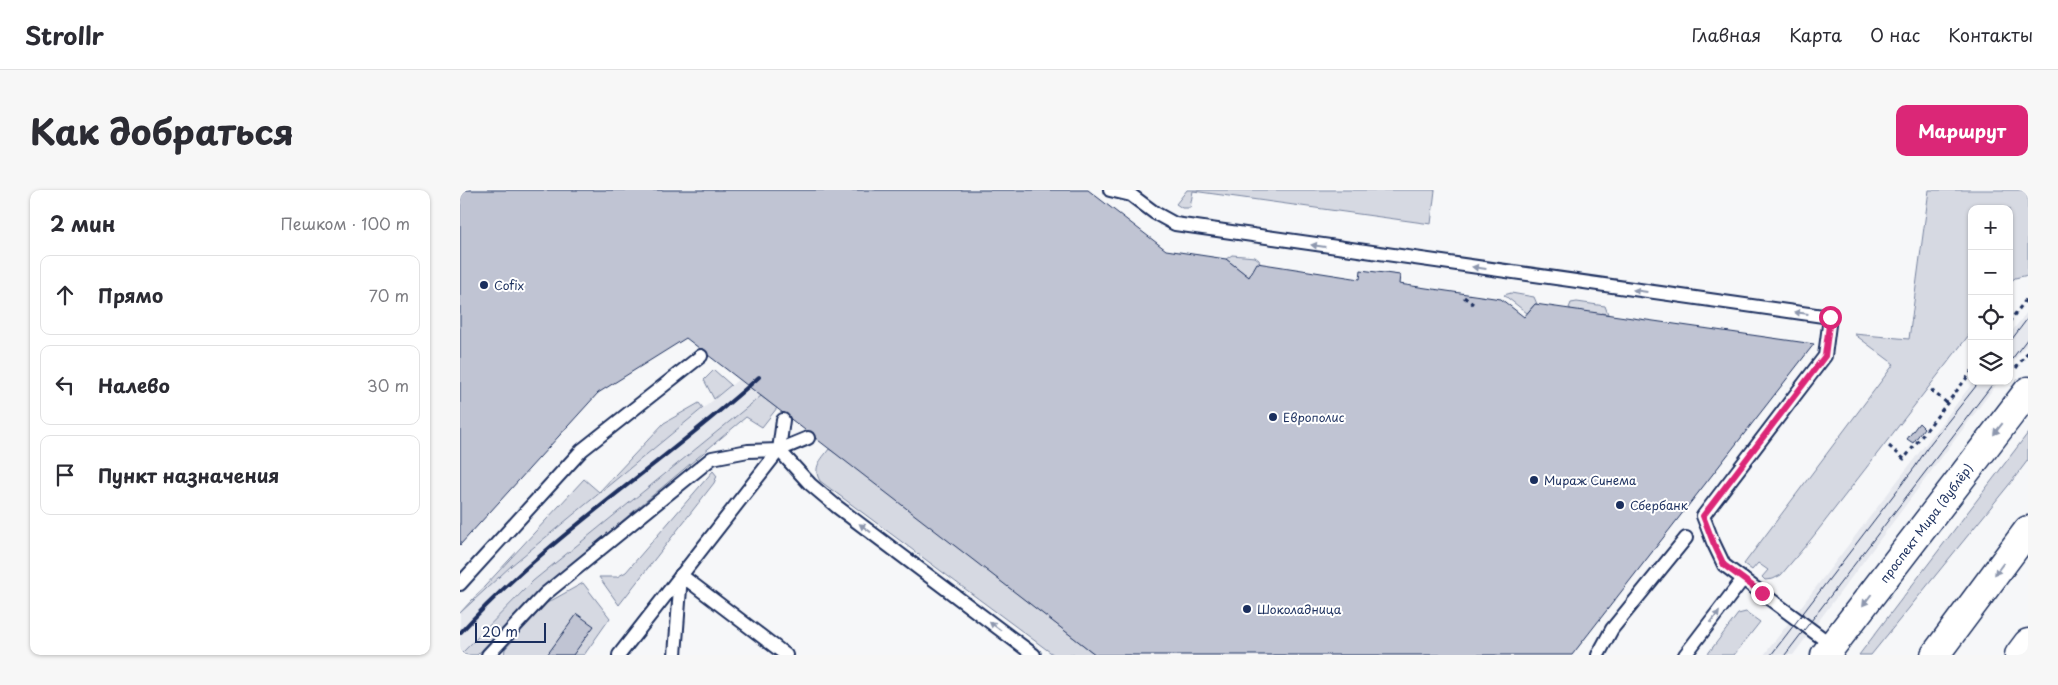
<!DOCTYPE html>
<html lang="ru">
<head>
<meta charset="utf-8">
<style>
  :root { --surface:#fff; --page:#f7f7f7; --text:#2b2b33; --muted:#7c7c81; --line:#e1e1e2; --accent:#db2777 }
  body { margin:0; font-family:"Playpen Sans",sans-serif; background:var(--page); color:var(--text) }
  .controls { position:absolute; right:15px; top:15px; display:grid; overflow:hidden; border-radius:10px; box-shadow:0 1px 4px #0004 }
  .controls button { width:45px; height:45px; display:grid; place-items:center; padding:0; border:0; border-bottom:1px solid var(--line); background:var(--surface); color:var(--text); font:25px sans-serif }
  .scale { position:absolute; left:15px; bottom:12px; width:71px; box-sizing:border-box; padding-left:5px; border:2px solid #1b2f5e; border-top:0; font-size:14px; line-height:18px; white-space:nowrap; color:#1b2f5e; -webkit-text-stroke:4px #fff; paint-order:stroke }
  .stop { position:absolute; width:15px; height:15px; margin:-11px; border:4px solid #db2777; border-radius:50%; background:#fff }
  .stop.end { background:#db2777; border-color:#fff; box-shadow:0 1px 5px #0008 }
  .list { margin:0; padding:0; list-style:none }
  h2 { display:flex; justify-content:space-between; align-items:center; height:65px; margin:0; padding:0 20px; font-size:21px }
  h2 small { font-size:16px; font-weight:400; color:var(--muted) }
  .list li { display:grid; grid-template-columns:32px 1fr auto; gap:15px; align-items:center; box-sizing:border-box; height:80px; margin:0 10px 10px; padding:0 10px; border:1px solid var(--line); border-radius:10px }
  .list b { display:block; font-size:19px; white-space:nowrap }
  .list em { font-size:16px; font-style:normal; color:var(--muted) }
  .icon { flex:none; width:28px; height:28px; fill:none; stroke:currentColor; stroke-width:2; stroke-linecap:round; stroke-linejoin:round }
  .map { position:relative; flex:none; width:1568px; height:465px; overflow:hidden; border-radius:10px }
  header { display:flex; align-items:center; gap:30px; box-sizing:border-box; height:70px; padding:0 25px; background:var(--surface); border-bottom:1px solid var(--line) }
  header strong { font-size:24px }
  nav { display:flex; gap:28px; margin-inline-start:auto; font-size:18px }
  .intro { display:flex; align-items:center; justify-content:space-between; box-sizing:border-box; height:120px; padding:0 30px }
  h1 { margin:0; font-size:35px }
  .button { padding:12px 22px; border-radius:10px; background:var(--accent); color:#fff; font-size:18px; font-weight:700 }
  main { display:flex; gap:30px; padding:0 30px }
  aside { flex:1; background:var(--surface); border-radius:10px; box-shadow:0 1px 4px #0004 }
  .map>svg:first-child { display:block }
  .built { fill:#e6e8ee }
  .green { fill:#d6d9e2; stroke:#7884a0 }
  .building { fill:#c0c4d3; stroke:#1b2f5e }
  .lines { fill:none; stroke-linecap:round; stroke-linejoin:round }
  .service-casing { stroke:#1b2f5e; stroke-width:16 }
  .secondary-casing { stroke:#1b2f5e; stroke-width:31 }
  .primary-casing { stroke:#1b2f5e; stroke-width:31 }
  .path { stroke:#1b2f5e; stroke-width:3; stroke-dasharray:4 4; stroke-linecap:butt }
  .service { stroke:#fff; stroke-width:12 }
  .secondary { stroke:#fff; stroke-width:28 }
  .primary { stroke:#fff; stroke-width:28 }
  .tram { stroke:#1b2f5e; stroke-width:1 }
  .rail { stroke:#1b2f5e; stroke-width:4 }
  .oneway { fill:#8d97ae }
  .route { stroke:#db2777; stroke-width:6 }
  .poi-dot { fill:#1b2f5e; stroke:#fff; stroke-width:2 }
  .labels { text-anchor:middle; dominant-baseline:central; stroke-width:4; stroke-linejoin:round; paint-order:stroke }
  .poi-label { font-size:12px; fill:#1b2f5e; stroke:#fff; text-anchor:start }
  .street-label { font-size:12px; fill:#1b2f5e; stroke:#fff }
</style>
</head>
<body>
<header>
<strong>Strollr</strong>
<nav><a>Главная</a><a>Карта</a><a>О нас</a><a>Контакты</a></nav>
</header>
<div class="intro"><h1>Как добраться</h1><a class="button">Маршрут</a></div>
<main>
<aside>
<h2>2 мин<small>Пешком · 100 m</small></h2>
<ul class="list">
<li><svg class="icon" aria-label="ahead" viewBox="0 0 24 24"><path d="M12 20V5M6 11l6-6 6 6"/></svg><div><b>Прямо</b></div><em>70 m</em></li>
<li><svg class="icon" aria-label="left" viewBox="0 0 24 24"><path d="M17 20v-9H6M10 6l-5 5 5 5"/></svg><div><b>Налево</b></div><em>30 m</em></li>
<li><svg class="icon" aria-label="arrive" viewBox="0 0 24 24"><path d="M6 21V4h12l-3 4 3 4H6"/></svg><div><b>Пункт назначения</b></div></li>
</ul>
</aside>
<div class="map">
<svg width="1568" height="465" viewBox="0 0 1568 465">
  <rect width="100%" height="100%" fill="#f6f7f9"/>
  <filter id="ink" filterUnits="userSpaceOnUse"><feTurbulence type="fractalNoise" baseFrequency=".02" numOctaves="2"/><feDisplacementMap in="SourceGraphic" scale="10" xChannelSelector="R" yChannelSelector="G"/><feConvolveMatrix kernelMatrix="1 2 1 2 8 2 1 2 1" color-interpolation-filters="sRGB"/></filter>
  <g filter="url(#ink)">
    <g class="built">
      <polygon points="1568,121 1568,153 1549,177 1549,145"/>
      <polygon points="279,189 301,206 73,391 0,465 0,423 52,375"/>
      <polygon points="1514,191 1539,191 1333,465 1304,465"/>
    </g>
    <g class="green">
      <polygon points="727,0 975,0 971,34 733,1 730,18 722,18 716,14"/>
      <polygon points="1469,0 1568,0 1568,85 1555,88 1549,93 1549,19 1512,19 1512,141 1352,348 1321,385 1313,389 1305,390 1302,387 1308,380 1298,373 1292,380 1284,374 1434,174 1394,144 1449,149"/>
      <polygon points="772,65 795,67 799,70 800,74 789,87 766,69"/>
      <polygon points="1051,103 1074,107 1077,114 1075,114 1067,123 1044,105"/>
      <polygon points="1117,112 1145,116 1148,124 1142,123 1142,126 1111,122 1111,119 1109,118 1111,113"/>
      <polygon points="254,180 271,195 254,209 244,190"/>
      <polygon points="301,206 317,218 302,237 286,227 81,399 17,465 0,465 73,391"/>
      <polygon points="239,213 243,218 52,375 0,423 124,289 139,302 204,233"/>
      <polygon points="1568,243 1568,270 1552,291 1411,465 1399,465"/>
      <path d="M369,259L380,266L636,465H594L360,291C352,277 361,270 369,259Z"/>
      <polygon points="253,281 257,286 254,293 159,415 139,387 157,387 166,382"/>
      <polygon points="123,393 150,428 124,465 44,465 45,459 87,413"/>
      <polygon points="1286,422 1300,432 1274,465 1247,465 1278,424"/>
    </g>
    <g class="building">
      <polygon points="0,0 628,0 706,60 766,69 789,87 797,73 900,89 901,80 940,85 939,94 1041,109 1064,127 1075,114 1354,154 1112,465 636,465 226,148 138,203 0,355"/>
      <polygon points="1459,233 1464,238 1453,253 1447,249"/>
      <polygon points="117,424 134,436 113,465 87,465"/>
    </g>
    <g class="lines">
      <g class="service-casing">
        <g id="service">
          <polyline points="650,0 671,5 695,23 715,34 1370,127 1365,166 1243,326 1253,352 1264,375 1373,456"/>
          <polyline points="319,260 350,294 376,316 574,465"/>
          <polyline points="221,385 326,465"/>
          <polyline points="0,394 122,260 241,166"/>
          <polyline points="28,465 85,404 252,268 288,261 319,260 348,248"/>
          <polyline points="159,465 319,260 323,230"/>
          <polyline points="215,465 221,385"/>
          <polyline points="1138,465 1152,439 1226,348"/>
          <polyline points="1225,465 1283,389"/>
        </g>
      </g>
      <g class="secondary-casing">
        <polyline id="secondary" points="1365,465 1568,201"/>
      </g>
      <g class="primary-casing">
        <g id="primary">
          <polyline points="1475,465 1568,340"/>
          <polyline points="1559,465 1568,453"/>
        </g>
      </g>
      <g class="path">
        <polyline points="1004,107 1013,114"/>
        <polyline points="1549,132 1568,107"/>
        <polyline points="1556,178 1568,162"/>
        <polyline points="1471,200 1487,213"/>
        <polyline points="1429,256 1444,269 1512,181"/>
      </g>
      <use href="#service" class="service"/>
      <use href="#secondary" class="secondary"/>
      <use href="#primary" class="primary"/>
      <g class="tram">
        <polyline points="1549,153 1568,128"/>
        <polyline points="1549,173 1568,148"/>
        <polyline points="1311,465 1455,277 1470,254 1520,191"/>
        <polyline points="1325,465 1535,191"/>
      </g>
      <path class="rail" d="M0,443C89,345 202,275 299,187"/>
    </g>
    <defs><path id="oneway-solid" d="M-6-.8H1V-3.2L6.5 0L1 3.2V.8H-6Z" transform="scale(1.25)"/></defs>
    <g class="oneway">
      <use href="#oneway-solid" transform="translate(858 56) rotate(-172)"/>
      <use href="#oneway-solid" transform="translate(1019 78) rotate(-172)"/>
      <use href="#oneway-solid" transform="translate(1180 101) rotate(-172)"/>
      <use href="#oneway-solid" transform="translate(1341 123) rotate(-172)"/>
      <use href="#oneway-solid" transform="translate(1538 239) rotate(128)"/>
      <use href="#oneway-solid" transform="translate(405 338) rotate(-144)"/>
      <use href="#oneway-solid" transform="translate(1539 379) rotate(127)"/>
      <use href="#oneway-solid" transform="translate(1407 410) rotate(127)"/>
      <use href="#oneway-solid" transform="translate(1255 427) rotate(-52)"/>
      <use href="#oneway-solid" transform="translate(535 436) rotate(-143)"/>
    </g>
  </g>
  <g class="lines" filter="url(#ink)">
    <polyline class="route" points="1302,403 1264,375 1253,352 1243,326 1365,166 1370,127"/>
  </g>
  <g class="poi-dot">
    <circle cx="24" cy="95" r="5"/>
    <circle cx="813" cy="227" r="5"/>
    <circle cx="1074" cy="290" r="5"/>
    <circle cx="1160" cy="315" r="5"/>
    <circle cx="787" cy="419" r="5"/>
  </g>
  <g class="labels">
    <g class="poi-label">
      <text x="34" y="95">Cofix</text>
      <text x="823" y="227">Европолис</text>
      <text x="1084" y="290">Мираж Синема</text>
      <text x="1170" y="315">Сбербанк</text>
      <text x="797" y="419">Шоколадница</text>
    </g>
    <g class="street-label">
      <text transform="translate(1466 333) rotate(-53)">проспект Мира (дублёр)</text>
    </g>
  </g>
</svg>
<div class="controls">
<button>+</button>
<button>−</button>
<button><svg class="icon" aria-label="locate" viewBox="0 0 24 24"><circle cx="12" cy="12" r="6"/><path d="M12 2v4M12 18v4M2 12h4M18 12h4"/></svg></button>
<button><svg class="icon" aria-label="layers" viewBox="0 0 24 24"><path d="M12 4l9 5-9 5-9-5zM3 14l9 5 9-5"/></svg></button>
</div>
<div class="scale">20 m</div>
<div class="stop" style="left:1370px;top:127px"></div>
<div class="stop end" style="left:1302px;top:403px"></div>
</div>
</main>
</body>
</html>
